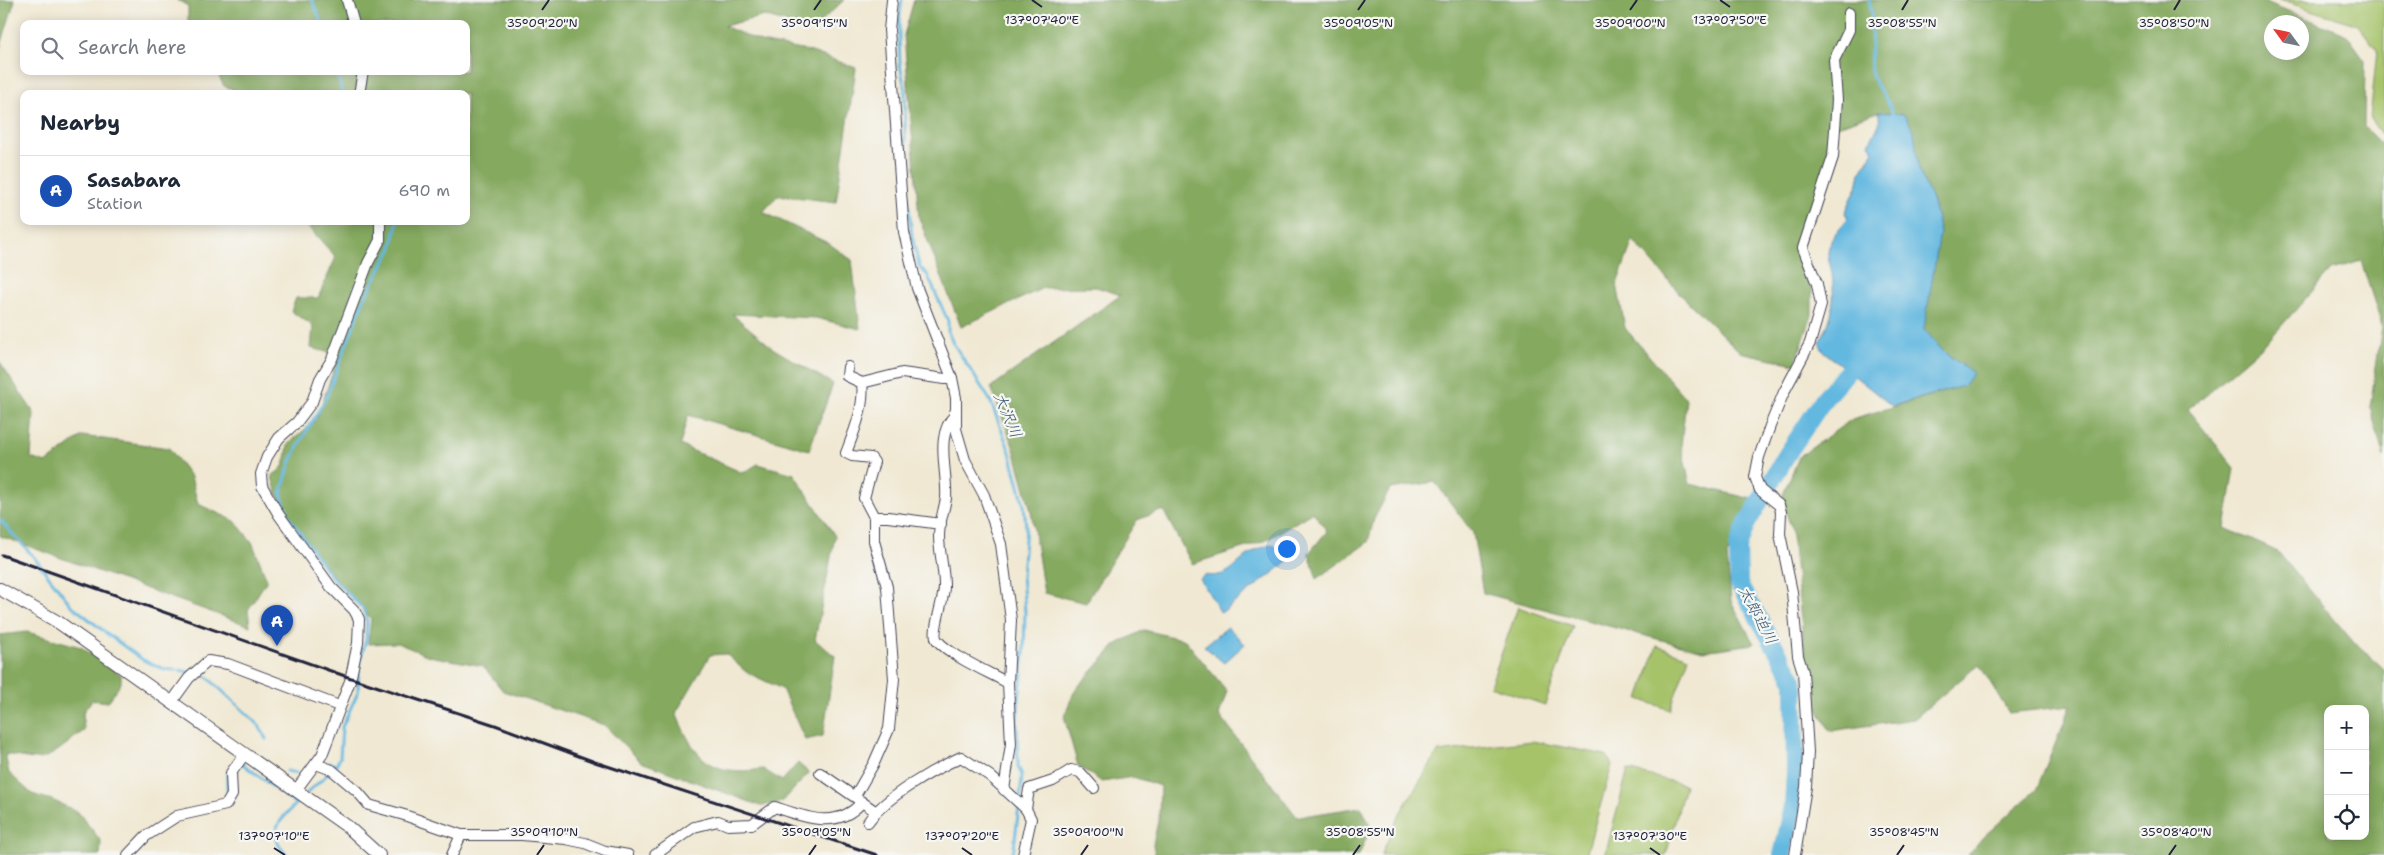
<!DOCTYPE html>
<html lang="en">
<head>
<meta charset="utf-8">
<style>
  :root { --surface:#fff; --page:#f2f2f3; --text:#1f2937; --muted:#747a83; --line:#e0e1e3; --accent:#c8321e }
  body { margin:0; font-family:"Shantell Sans","Klee One",sans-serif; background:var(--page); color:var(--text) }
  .controls { position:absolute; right:15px; bottom:15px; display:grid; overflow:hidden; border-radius:10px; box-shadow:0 2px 12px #0003 }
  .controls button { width:45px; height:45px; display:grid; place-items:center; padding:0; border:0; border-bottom:1px solid var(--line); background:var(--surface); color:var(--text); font:25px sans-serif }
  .compass { position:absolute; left:2264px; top:15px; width:45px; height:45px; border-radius:50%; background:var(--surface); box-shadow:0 2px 12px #0003; rotate:303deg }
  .you { position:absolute; left:1286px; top:548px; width:18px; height:18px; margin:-12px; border:4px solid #fff; border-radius:50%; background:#1a73e8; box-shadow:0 0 0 8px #1a73e833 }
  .badge { display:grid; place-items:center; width:32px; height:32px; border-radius:50%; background:var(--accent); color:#fff; font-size:16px; font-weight:700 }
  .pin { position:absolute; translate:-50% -41px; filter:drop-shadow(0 1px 2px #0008) }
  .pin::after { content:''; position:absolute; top:26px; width:18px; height:15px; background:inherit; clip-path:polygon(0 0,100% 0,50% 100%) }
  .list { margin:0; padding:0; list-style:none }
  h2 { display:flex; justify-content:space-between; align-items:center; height:65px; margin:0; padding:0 20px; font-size:21px }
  h2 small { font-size:16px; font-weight:400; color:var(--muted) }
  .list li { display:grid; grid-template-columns:32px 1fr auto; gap:15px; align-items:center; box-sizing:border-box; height:70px; padding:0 20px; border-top:1px solid var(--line) }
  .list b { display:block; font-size:19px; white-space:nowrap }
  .list p { margin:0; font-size:16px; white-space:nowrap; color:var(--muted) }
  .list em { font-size:16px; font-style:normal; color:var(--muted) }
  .icon { flex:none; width:28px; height:28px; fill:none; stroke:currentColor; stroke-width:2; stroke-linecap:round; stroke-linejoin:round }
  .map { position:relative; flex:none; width:2384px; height:855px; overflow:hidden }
  .search { position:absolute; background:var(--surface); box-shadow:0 2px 12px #0003; left:20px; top:20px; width:450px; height:55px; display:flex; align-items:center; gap:12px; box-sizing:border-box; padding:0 18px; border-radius:10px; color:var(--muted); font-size:19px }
  .panel { position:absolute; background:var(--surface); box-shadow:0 2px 12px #0003; left:20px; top:90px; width:450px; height:135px; border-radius:10px }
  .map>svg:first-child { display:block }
  .green { fill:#a6c36a; stroke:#647252 }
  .forest { fill:#84a95e; stroke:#53664c; fill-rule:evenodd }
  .water { fill:#63b8e0; stroke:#426d8e }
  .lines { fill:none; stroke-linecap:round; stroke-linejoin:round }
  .stream { stroke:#63b8e0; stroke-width:3 }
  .river { stroke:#63b8e0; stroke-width:18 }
  .minor-casing { stroke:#414052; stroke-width:12 }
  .tertiary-casing { stroke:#414052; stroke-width:14 }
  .minor { stroke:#fff; stroke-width:10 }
  .tertiary { stroke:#fff; stroke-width:12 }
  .rail { stroke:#22223b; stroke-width:3 }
  .ticks { fill:none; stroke:#22223b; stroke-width:2 }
  .labels { text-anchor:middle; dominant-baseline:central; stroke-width:4.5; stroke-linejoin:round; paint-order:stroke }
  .water-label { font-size:16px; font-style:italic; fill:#395675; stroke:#f6f6f2 }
  .ticks-label { font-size:12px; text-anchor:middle; fill:#22223b; stroke:#f6f6f2; stroke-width:4.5; stroke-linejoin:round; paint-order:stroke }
</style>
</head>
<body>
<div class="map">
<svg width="2384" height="855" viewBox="0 0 2384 855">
  <rect width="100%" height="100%" fill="#f6f6f2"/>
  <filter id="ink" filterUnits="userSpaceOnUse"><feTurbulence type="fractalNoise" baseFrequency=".02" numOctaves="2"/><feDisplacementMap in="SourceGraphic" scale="10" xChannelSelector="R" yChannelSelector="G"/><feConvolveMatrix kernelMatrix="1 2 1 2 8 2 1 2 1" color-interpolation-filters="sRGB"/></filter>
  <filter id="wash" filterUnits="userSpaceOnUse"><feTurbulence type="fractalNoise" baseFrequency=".0096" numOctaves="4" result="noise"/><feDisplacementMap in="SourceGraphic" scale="20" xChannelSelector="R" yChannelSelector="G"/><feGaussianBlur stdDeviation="1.12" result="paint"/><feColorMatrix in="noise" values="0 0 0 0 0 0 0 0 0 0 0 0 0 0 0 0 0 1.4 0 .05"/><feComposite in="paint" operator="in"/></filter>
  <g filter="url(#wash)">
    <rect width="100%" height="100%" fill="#f0e8d2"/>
    <g class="green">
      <polygon points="2280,0 2384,0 2384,138 2370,119 2377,50 2358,25"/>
      <polygon points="1518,607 1573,626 1545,705 1490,686"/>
      <polygon points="1657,646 1689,657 1670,710 1639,699"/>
      <polygon points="1532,741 1606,755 1612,765 1586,855 1381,855 1400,813 1438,752"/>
      <polygon points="1628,770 1685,785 1666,855 1605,855"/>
    </g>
    <g class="forest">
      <polygon points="0,0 15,0 0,48"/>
      <path d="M177,0H844L812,30L764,16L724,26L761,42L812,52L856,68L836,202L778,195L763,212L828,243L852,260L860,329L816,318L732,314L774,349L833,384L809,450L688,415L680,445L743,473L758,464L794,474L835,536L815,640L835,656L823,736L805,740L782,689L746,672L726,654L710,655L676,713C695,759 710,777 763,769L782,781L798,763L809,773L782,802L761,806L641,762L604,725L503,691L483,666L429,656L397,643L368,644L371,619C344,589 276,514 272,475C286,469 286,459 288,444L316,420L339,355L311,348L313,326L291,311L296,298H318L336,257L307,226L312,221H466V94H245L224,86L216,71H466V24H188V6Z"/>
      <path d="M914,0H2261L2347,35L2365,60L2364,127L2384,147V458L2370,407L2382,326L2361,261L2331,270L2268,341L2188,410L2235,468L2225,528L2278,552L2350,638L2384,669V855H1968L1983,837L2036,790L2071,706L2009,713L1979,664L1914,719L1830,731L1809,693L1791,527L1781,499L1799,457L1852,419L1963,386L1973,373L1944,352L1923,329L1940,233L1933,202L1919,171L1914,131L1904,114L1878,112L1832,128V157L1799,249L1812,286V315L1795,364L1740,352L1682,296L1633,240L1617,284L1625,328L1686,399L1681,446L1690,484L1752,499L1727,556L1731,601L1754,644L1703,651L1483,593L1473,533L1435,482L1390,489L1374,519L1368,542L1317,579L1309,553L1327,531L1313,512L1265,541L1192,564L1163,510L1137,520L1086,603L1044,593L1031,511L1014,449L991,387L1121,295L1096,287L1043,288L961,327L919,218L904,35ZM2272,22H2302V52H2272ZM2328,709H2365V836H2328Z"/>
      <polygon points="0,362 34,413 31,458 46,463 82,436 169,448 191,477 198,504 235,521 252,542 267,580 248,610 250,626 0,536"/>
      <polygon points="1144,630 1185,640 1227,691 1219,715 1297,817 1361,807 1371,827 1359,855 1155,855 1153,844 1159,817 1160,786 1133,777 1102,782 1078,766 1064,716 1075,690 1117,644"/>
      <path d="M27,632L81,647L121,675V683L108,702L92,700L83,712L84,731C70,739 54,759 36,759C26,759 15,755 5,754L9,773L32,794L52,800L78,812L101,841L100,855H0V635Z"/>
    </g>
    <g class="water">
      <path d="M1878,112L1904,114L1914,131L1919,171L1933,202L1940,233L1924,329L1944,352L1973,373L1963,386L1892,406L1823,351L1819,342C1833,320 1835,300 1832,274C1831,265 1826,256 1829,247C1832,235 1841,227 1848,218L1845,213L1857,187L1860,173L1874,151L1869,144C1874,132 1883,124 1878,112Z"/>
      <path d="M1270,545L1275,546L1287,562L1221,613L1200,579L1205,575C1229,579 1234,564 1251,553C1257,549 1264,547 1270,545Z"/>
      <polygon points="1228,627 1245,644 1224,663 1204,646"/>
    </g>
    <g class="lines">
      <g class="stream">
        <polyline points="312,0 322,24"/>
        <polyline points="902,0 899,21 899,36 900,65 905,89 905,173 912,236 917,257 920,268 927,274 948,321 948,332 953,343 990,400 1010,452 1024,505 1026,527 1022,576 1025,612 1024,652 1017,718 1018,767 1022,775 1020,799"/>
        <path d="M1869,0C1875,26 1869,46 1871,70C1873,88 1891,98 1893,116"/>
        <polyline points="337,71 342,94"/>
        <polyline points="0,520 33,556 71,605 110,636 143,660 164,669 191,672"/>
        <polyline points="197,674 205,675 259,725 266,739"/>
        <polyline points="240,762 296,804"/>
        <polyline points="329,763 336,765"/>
        <polyline points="334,768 340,758 342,727 358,692 359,664 366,640 367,621 363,609 330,575 299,531 288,515 281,494 290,463 300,442 325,400 364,299 392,248 397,221"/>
        <polyline points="287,771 296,773"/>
        <polyline points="227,790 227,774"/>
        <polyline points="307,793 330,772"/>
        <path d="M287,855C262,831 284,817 302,798"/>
        <polyline points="1011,855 1014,848 1019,806"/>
      </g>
      <polyline class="river" points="1782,855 1793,807 1795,773 1794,680 1739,584 1738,547 1746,525 1786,456 1824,399 1848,371"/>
    </g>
  </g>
  <g filter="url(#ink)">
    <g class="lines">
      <g class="minor-casing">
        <g id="minor">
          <polyline points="347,0 354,24"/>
          <polyline points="892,0 889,30 904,232 917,288 952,378 956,398 956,429 965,460 984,495 1001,544 1011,620 1008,683 1011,744 1004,790"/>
          <polyline points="359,94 363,71"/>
          <path d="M848,367L847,376L862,383C865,406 854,432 846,453L852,456L871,458L874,462L864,498L874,517"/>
          <polyline points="862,383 902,373 945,379 952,378"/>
          <path d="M955,412V415C934,435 948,472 946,498C944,511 939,523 939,536C939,552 944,568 944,585C945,598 931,632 937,640C949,655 990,673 1008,683"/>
          <polyline points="171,703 189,678 208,661 228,664 339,706"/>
          <polyline points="316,764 332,770 357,791 369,805 404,815 461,835 522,835 566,839 585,843 605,851 628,855"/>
          <polyline points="820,773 875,811"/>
          <polyline points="296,790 322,755 350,681 358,643 359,619 354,610 331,587 279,515 262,486 261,474 267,457 279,438 297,422 312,402 320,379 332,359 368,263 380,240 380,221"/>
          <polyline points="855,796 874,763 889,729 894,679 887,587 874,541 874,517 888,517 941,524"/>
          <path d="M868,822C885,797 933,770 961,757L990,776L1026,809"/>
          <polyline points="128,855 146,836 177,816 226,805 232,795 231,773 244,755"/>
          <polyline points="452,855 461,835"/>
          <path d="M655,855L694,827L718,821L728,825L752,824L775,807C805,817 837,831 862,802"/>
          <polyline points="1023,855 1031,819 1026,809 1029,789 1053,781 1071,770 1080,772 1094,788"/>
          <polyline points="1795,855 1806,787 1808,752 1803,672 1798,656 1792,592 1780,534 1781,512 1779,505 1760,490 1755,477 1759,457 1770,426 1784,392 1810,343 1821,305 1817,284 1803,248 1833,157 1837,100 1834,60 1849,30 1849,13"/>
        </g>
      </g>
      <g class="tertiary-casing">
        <polyline id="tertiary" points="0,589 58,622 348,827 379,855"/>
      </g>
      <use href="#minor" class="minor"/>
      <use href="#tertiary" class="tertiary"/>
      <polyline class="rail" points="2,555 345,676 495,725 595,762 877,855"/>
    </g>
  </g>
  <path class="ticks" d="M1032,0L1042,7M1720,0L1730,7M542,10L549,0M814,10L821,0M1358,10L1365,0M1630,10L1637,0M1902,10L1908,0M2174,10L2180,0M274,848L285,855M962,848L972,855M1650,848L1660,855M537,855L544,845M809,855L816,845M1081,855L1088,845M1353,855L1360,845M1897,855L1904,845M2169,855L2176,845"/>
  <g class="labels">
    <g class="water-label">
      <text transform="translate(1008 415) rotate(67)">大沢川</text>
      <text transform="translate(1758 615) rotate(62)">太郎迫川</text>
    </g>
  </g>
  <g class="ticks-label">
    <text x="1042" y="24">137°07'40"E</text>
    <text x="1730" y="24">137°07'50"E</text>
    <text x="1358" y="27">35°09'05"N</text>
    <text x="1902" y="27">35°08'55"N</text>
    <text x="2174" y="27">35°08'50"N</text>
    <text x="542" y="27">35°09'20"N</text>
    <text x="814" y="27">35°09'15"N</text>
    <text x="1630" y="27">35°09'00"N</text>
    <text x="544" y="836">35°09'10"N</text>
    <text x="816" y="836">35°09'05"N</text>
    <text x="1088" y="836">35°09'00"N</text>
    <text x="1360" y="836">35°08'55"N</text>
    <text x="1904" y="836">35°08'45"N</text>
    <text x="2176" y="836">35°08'40"N</text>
    <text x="274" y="840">137°07'10"E</text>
    <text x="962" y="840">137°07'20"E</text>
    <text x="1650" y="840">137°07'30"E</text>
  </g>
</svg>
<div class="controls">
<button>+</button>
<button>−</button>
<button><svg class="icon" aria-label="locate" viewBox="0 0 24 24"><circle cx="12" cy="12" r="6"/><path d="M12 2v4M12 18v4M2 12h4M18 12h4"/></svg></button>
</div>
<svg class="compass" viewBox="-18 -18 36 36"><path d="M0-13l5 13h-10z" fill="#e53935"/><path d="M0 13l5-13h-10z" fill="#747a83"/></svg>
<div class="you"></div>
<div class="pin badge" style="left:277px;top:646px;background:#1a4fb4">A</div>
<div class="search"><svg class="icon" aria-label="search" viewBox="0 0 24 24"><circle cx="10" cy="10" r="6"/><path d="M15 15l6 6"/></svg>Search here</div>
<section class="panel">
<h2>Nearby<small></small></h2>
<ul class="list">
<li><span class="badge" style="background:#1a4fb4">A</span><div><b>Sasabara</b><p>Station</p></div><em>690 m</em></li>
</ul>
</section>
</div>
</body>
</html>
